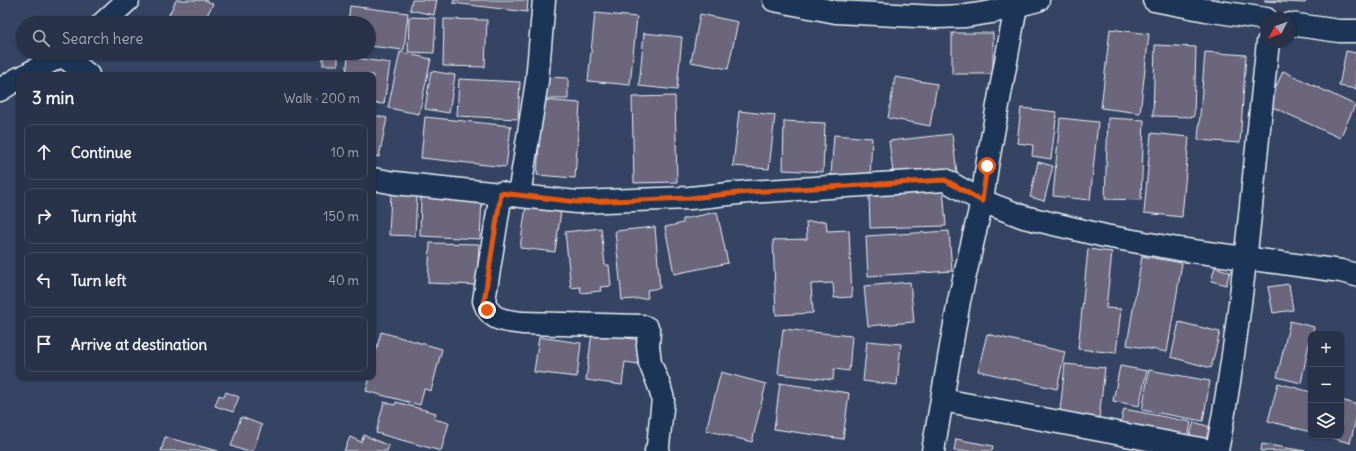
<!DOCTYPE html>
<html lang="en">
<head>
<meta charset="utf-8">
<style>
  :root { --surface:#28334a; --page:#343f54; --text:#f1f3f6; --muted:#a5aab5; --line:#444e62 }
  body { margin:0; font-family:Delius,sans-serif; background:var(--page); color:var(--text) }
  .controls { position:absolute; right:12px; bottom:12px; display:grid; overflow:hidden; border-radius:8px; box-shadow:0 1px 3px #0004 }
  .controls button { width:36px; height:36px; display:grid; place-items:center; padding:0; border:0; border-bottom:1px solid var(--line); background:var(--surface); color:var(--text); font:20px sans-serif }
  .compass { position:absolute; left:1260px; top:12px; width:36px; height:36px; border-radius:50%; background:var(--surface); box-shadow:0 1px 3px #0004; rotate:229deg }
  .stop { position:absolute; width:12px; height:12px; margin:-9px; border:3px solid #ea580c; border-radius:50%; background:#fff }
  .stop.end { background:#ea580c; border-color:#fff; box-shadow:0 1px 4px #0008 }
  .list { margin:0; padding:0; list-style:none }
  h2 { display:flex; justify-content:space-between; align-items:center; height:52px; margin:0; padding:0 16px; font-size:17px }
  h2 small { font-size:13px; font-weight:400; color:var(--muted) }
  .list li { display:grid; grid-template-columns:26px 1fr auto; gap:12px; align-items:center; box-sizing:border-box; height:56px; margin:0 8px 8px; padding:0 8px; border:1px solid var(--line); border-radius:8px }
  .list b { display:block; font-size:15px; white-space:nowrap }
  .list em { font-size:13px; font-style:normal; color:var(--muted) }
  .icon { flex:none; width:22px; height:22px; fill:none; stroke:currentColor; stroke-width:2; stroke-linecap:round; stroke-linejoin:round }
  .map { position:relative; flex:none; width:1356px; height:451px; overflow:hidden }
  .search { position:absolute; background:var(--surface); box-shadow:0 1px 3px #0004; left:16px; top:16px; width:360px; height:44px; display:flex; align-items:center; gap:10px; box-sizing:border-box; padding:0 14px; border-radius:22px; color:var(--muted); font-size:15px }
  .panel { position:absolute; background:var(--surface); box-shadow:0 1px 3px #0004; left:16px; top:72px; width:360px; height:308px; border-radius:8px }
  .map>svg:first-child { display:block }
  .building { fill:#6c667b; stroke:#e8f1f8 }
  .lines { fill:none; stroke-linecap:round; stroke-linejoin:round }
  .street-casing { stroke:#e8f1f8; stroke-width:25 }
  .street { stroke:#1d3557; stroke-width:22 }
  .route { stroke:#ea580c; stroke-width:5 }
</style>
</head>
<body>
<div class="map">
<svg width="1356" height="451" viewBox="0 0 1356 451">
  <rect width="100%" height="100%" fill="#354462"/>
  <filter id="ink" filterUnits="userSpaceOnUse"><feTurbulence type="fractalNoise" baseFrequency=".025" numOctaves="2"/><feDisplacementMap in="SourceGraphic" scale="8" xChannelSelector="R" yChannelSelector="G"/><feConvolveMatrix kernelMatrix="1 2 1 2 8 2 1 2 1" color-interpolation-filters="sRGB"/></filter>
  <g filter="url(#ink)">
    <g class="building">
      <polygon points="176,0 205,0 213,4 203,23 165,23"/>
      <polygon points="412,0 437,0 434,15 410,10"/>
      <polygon points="454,0 528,0 527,12 453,3"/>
      <polygon points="1264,0 1306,0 1305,3 1264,1"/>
      <polygon points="350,6 408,13 404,50 369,46 369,23 348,23"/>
      <polygon points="595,13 637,17 630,85 588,81"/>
      <polygon points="700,14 738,22 728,69 691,62"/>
      <polygon points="409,17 436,18 434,53 408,52"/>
      <polygon points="444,19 487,20 485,67 443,66"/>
      <polygon points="1110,29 1149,34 1140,113 1101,108"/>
      <polygon points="644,33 682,37 677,90 639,86"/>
      <rect x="952" y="33" width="41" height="41"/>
      <polygon points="1155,45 1196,47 1194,117 1153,116"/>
      <polygon points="1346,51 1356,53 1356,89 1339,86"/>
      <polygon points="400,52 431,59 419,114 388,108"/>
      <polygon points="1205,52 1246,55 1240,143 1198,140"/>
      <rect x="323" y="55" width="15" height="10"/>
      <polygon points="348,57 390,63 384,104 373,103 373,75 346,75"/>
      <polygon points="431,71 455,75 449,113 425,109"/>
      <polygon points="1283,71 1355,105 1340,138 1268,105"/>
      <polygon points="545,77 568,78 568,99 545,99"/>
      <polygon points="895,77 937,84 930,126 888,118"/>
      <polygon points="459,79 520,82 518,119 457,116"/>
      <polygon points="675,96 677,182 634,183 632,97"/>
      <polygon points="542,100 580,103 575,178 537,175"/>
      <polygon points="1021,108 1057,112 1051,159 1032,156 1033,145 1017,143"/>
      <polygon points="739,111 775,115 769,169 733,166"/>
      <polygon points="373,115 387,118 379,157 373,156"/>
      <polygon points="425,117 511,126 506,167 421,158"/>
      <polygon points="1060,118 1098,122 1090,200 1053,196"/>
      <polygon points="1108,118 1144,120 1141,200 1105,199"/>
      <polygon points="784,121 825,123 823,172 783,170"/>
      <polygon points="1151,133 1189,137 1182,217 1144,213"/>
      <polygon points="952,134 957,173 894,180 889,141"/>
      <polygon points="834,135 872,138 870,178 831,175"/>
      <polygon points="1038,162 1053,166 1044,201 1030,197"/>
      <polygon points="943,187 946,226 870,228 869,193"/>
      <polygon points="391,193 417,194 415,236 389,235"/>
      <polygon points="421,195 482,197 480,239 420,236"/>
      <polygon points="526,206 561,211 555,252 520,248"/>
      <polygon points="717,212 728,263 674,274 665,227 683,223 683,219"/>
      <polygon points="826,221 827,231 849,230 852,297 834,298 833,283 811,284 813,313 776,315 773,240 807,239 806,222"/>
      <polygon points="655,227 660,288 647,290 648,298 622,300 615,231"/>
      <polygon points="601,228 605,265 609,265 611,286 600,287 601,291 581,293 580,287 571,288 565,232"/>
      <polygon points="949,231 952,271 868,276 866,236"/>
      <polygon points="430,243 479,244 477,285 428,283"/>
      <polygon points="1088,249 1112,252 1106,308 1121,309 1116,353 1078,349"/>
      <polygon points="1142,256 1182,263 1167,352 1127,345"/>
      <polygon points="1215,267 1230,272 1226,285 1211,281"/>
      <polygon points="910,282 914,322 868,326 864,286"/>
      <polygon points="1289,284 1293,310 1273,313 1268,287"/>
      <polygon points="1290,321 1314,327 1312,334 1311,334 1301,383 1277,377"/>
      <polygon points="1179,322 1220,332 1211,368 1171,357"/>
      <polygon points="783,329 852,336 849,371 834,369 833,380 778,374"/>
      <polygon points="381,332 442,349 431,391 424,389 420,405 366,391 370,377 373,377 373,364"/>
      <polygon points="592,333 641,340 638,364 625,362 622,385 586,380"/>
      <polygon points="987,334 1065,352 1057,389 978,371"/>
      <polygon points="539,337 581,343 577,377 534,372"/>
      <polygon points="867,341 901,344 897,385 863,381"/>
      <polygon points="1065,364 1105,368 1098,426 1059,421"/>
      <polygon points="1120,366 1147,371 1139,406 1113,401"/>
      <polygon points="1149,370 1210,381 1203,421 1142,410"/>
      <polygon points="721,372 766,384 752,442 706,430"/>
      <polygon points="780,383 849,393 843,439 774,429"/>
      <polygon points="1278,383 1311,392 1311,432 1268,421"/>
      <polygon points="226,392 239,397 233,412 215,406 219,395 224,397"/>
      <polygon points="1341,400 1356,404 1356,419 1350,443 1324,436 1341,436"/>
      <polygon points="384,402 395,405 396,402 436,413 434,419 449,423 441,451 376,433"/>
      <polygon points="1124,409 1191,422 1187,444 1119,431"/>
      <polygon points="241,417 262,425 253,451 245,451 231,446"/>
      <polygon points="1194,422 1210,427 1206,440 1190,435"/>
      <polygon points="364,435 389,446 387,451 344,451 350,437 361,442"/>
      <polygon points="165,437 218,451 161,451"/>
      <polygon points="956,439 993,446 992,451 954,451"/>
      <polygon points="1262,444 1305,451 1261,451"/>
    </g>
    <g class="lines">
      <g class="street-casing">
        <g id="street">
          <polyline points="774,0 836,12 937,17 966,16 992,12 1038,0"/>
          <polyline points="1154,0 1206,10 1266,19"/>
          <polyline points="103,23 128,0"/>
          <polyline points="1290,24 1339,31 1356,31"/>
          <polyline points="26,75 62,55 88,75"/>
          <polyline points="0,90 19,78"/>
          <polyline points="373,179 395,183 577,202 690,198 748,192 945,180 982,201 1024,217 1105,236 1178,249 1341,271 1356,275"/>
          <path d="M501,193L484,301C491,322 504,320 522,323L642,326L647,328L649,332L648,345L650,363L659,385L663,399L658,446L656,451"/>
          <polyline points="519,195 537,81 544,0"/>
          <polyline points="943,400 1211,451"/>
          <polyline points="933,451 959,301 982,201 987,166 1016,6"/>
          <path d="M1217,451C1243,316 1253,178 1268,42"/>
        </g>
      </g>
      <use href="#street" class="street"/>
    </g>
  </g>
  <g class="lines" filter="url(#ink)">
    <polyline class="route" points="487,310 484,302 501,193 577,202 639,200 690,198 748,192 945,180 982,201 987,166"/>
  </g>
</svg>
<div class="controls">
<button>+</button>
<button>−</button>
<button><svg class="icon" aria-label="layers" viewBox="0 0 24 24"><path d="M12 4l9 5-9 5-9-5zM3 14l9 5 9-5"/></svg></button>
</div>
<svg class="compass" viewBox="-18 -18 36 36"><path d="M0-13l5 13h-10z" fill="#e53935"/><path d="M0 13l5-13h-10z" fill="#a5aab5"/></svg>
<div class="stop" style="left:987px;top:166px"></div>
<div class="stop end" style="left:487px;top:310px"></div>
<div class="search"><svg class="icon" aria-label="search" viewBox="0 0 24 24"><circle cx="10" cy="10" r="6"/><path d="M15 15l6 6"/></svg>Search here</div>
<section class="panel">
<h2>3 min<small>Walk · 200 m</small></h2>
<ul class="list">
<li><svg class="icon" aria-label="ahead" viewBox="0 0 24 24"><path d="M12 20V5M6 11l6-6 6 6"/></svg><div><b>Continue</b></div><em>10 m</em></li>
<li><svg class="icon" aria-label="right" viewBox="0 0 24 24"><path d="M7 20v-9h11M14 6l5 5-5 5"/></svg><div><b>Turn right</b></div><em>150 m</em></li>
<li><svg class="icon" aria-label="left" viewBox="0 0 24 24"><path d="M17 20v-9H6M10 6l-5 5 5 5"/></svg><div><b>Turn left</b></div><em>40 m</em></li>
<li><svg class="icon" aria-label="arrive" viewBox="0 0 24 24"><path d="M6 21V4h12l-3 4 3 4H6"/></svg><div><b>Arrive at destination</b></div></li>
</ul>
</section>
</div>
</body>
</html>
